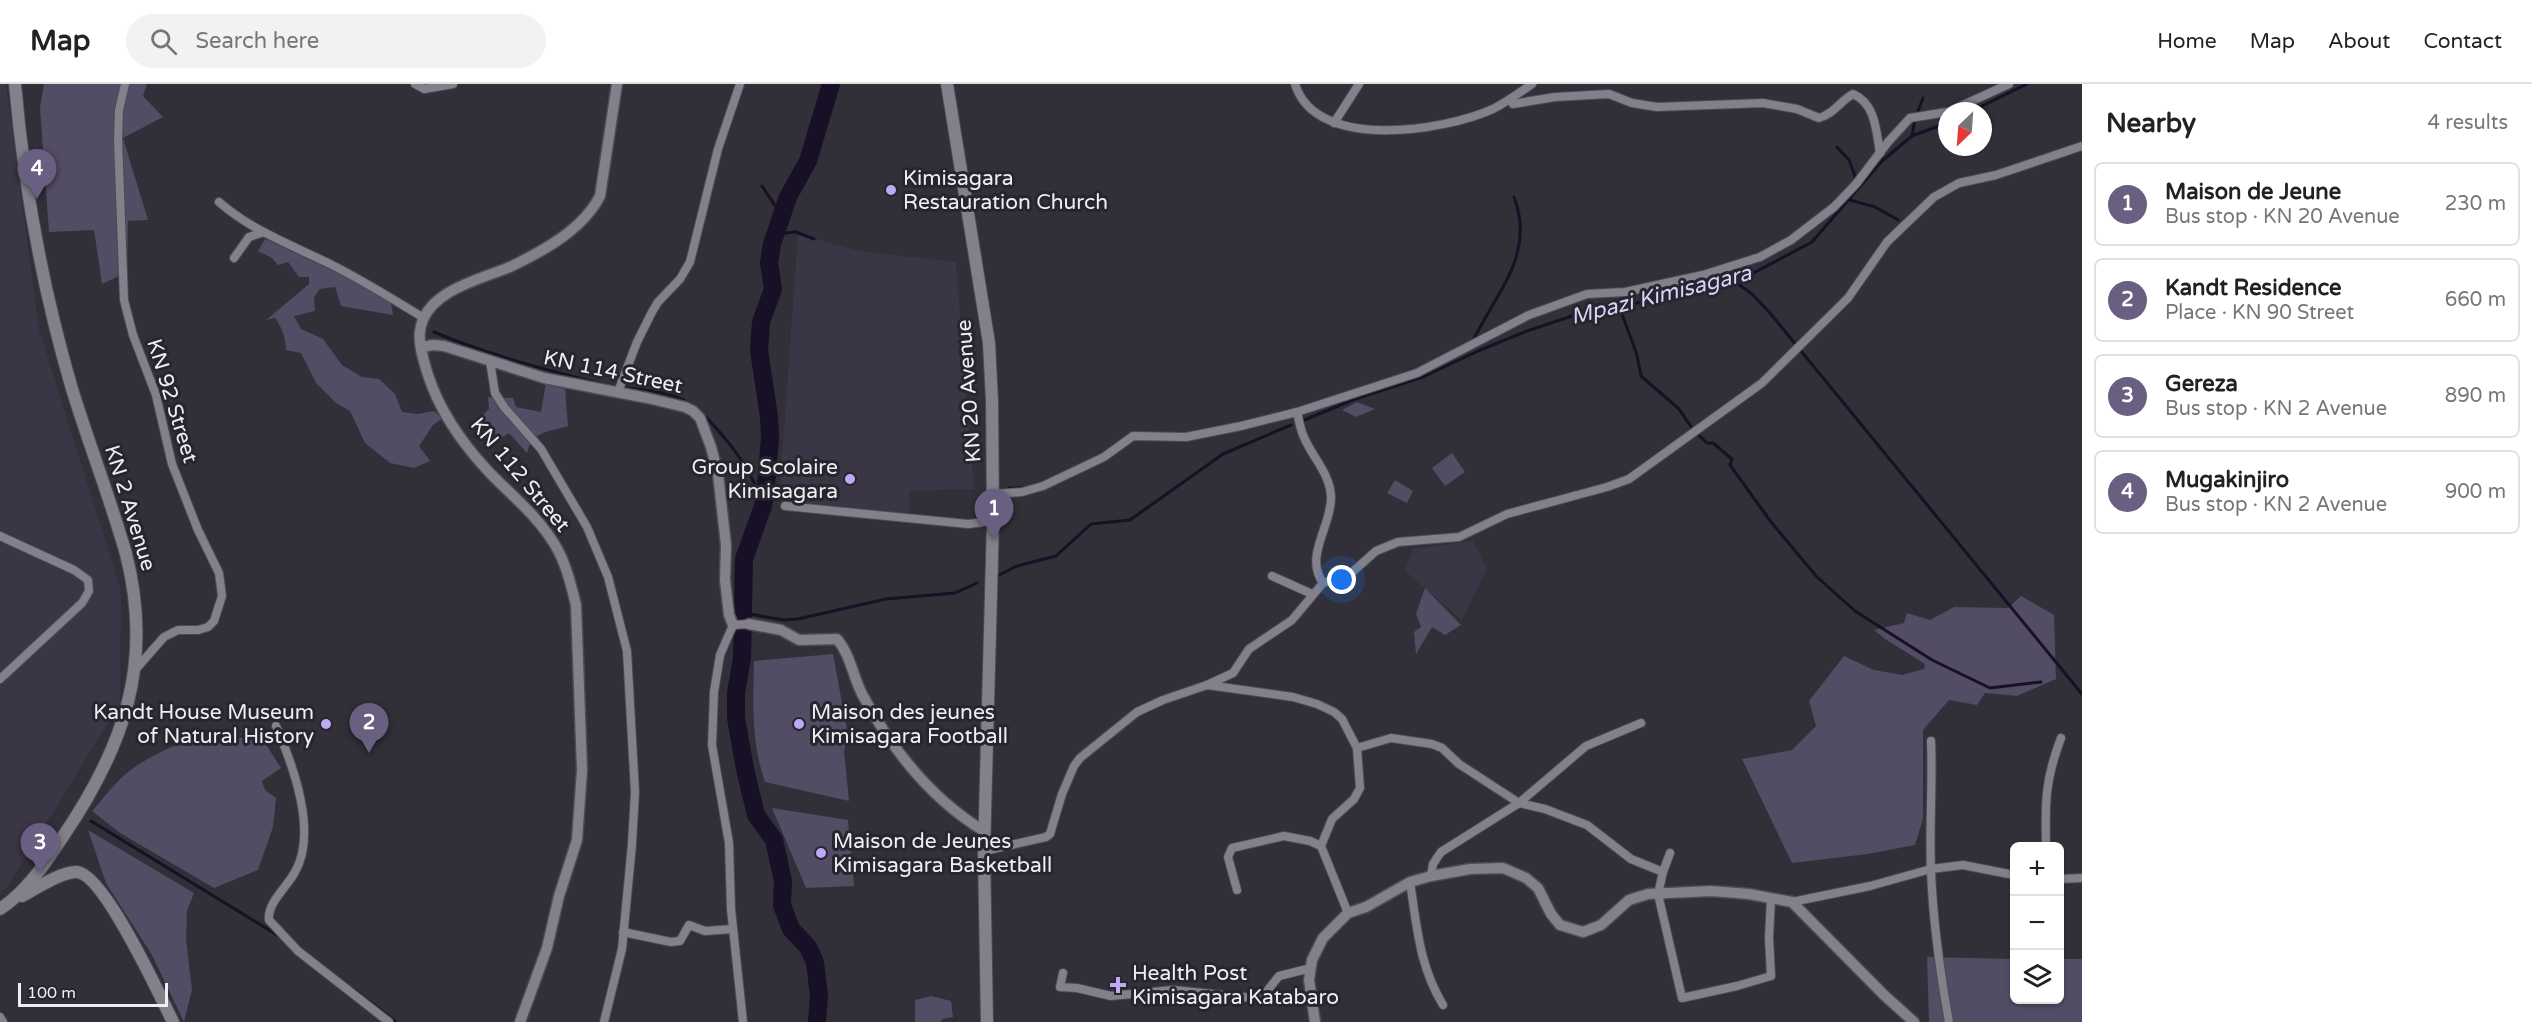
<!DOCTYPE html>
<html lang="en">
<head>
<meta charset="utf-8">
<style>
  :root { --surface:#fff; --page:#f2f2f2; --text:#222; --muted:#767676; --line:#e0e0e0; --accent:#685f81 }
  body { margin:0; font-family:"Varela Round",sans-serif; background:var(--page); color:var(--text) }
  .controls { position:absolute; right:18px; bottom:18px; display:grid; overflow:hidden; border-radius:9px; box-shadow:0 2px 4px #0004 }
  .controls button { width:54px; height:54px; display:grid; place-items:center; padding:0; border:0; border-bottom:2px solid var(--line); background:var(--surface); color:var(--text); font:30px sans-serif }
  .compass { position:absolute; left:1938px; top:18px; width:54px; height:54px; border-radius:50%; background:var(--surface); box-shadow:0 2px 4px #0004; rotate:205deg }
  .scale { position:absolute; left:18px; bottom:15px; width:150px; box-sizing:border-box; padding-left:6px; border:3px solid #efeef4; border-top:0; font-size:16px; line-height:21px; white-space:nowrap; color:#efeef4; -webkit-text-stroke:4px #27252e; paint-order:stroke }
  .you { position:absolute; left:1342px; top:496px; width:21px; height:21px; margin:-15px; border:4px solid #fff; border-radius:50%; background:#1a73e8; box-shadow:0 0 0 9px #1a73e833 }
  .badge { display:grid; place-items:center; width:39px; height:39px; border-radius:50%; background:var(--accent); color:#fff; font-size:20px; font-weight:700 }
  .pin { position:absolute; translate:-50% -50px; filter:drop-shadow(0 2px 3px #0008) }
  .pin::after { content:''; position:absolute; top:32px; width:21px; height:18px; background:inherit; clip-path:polygon(0 0,100% 0,50% 100%) }
  .list { margin:0; padding:0; list-style:none }
  h2 { display:flex; justify-content:space-between; align-items:center; height:78px; margin:0; padding:0 24px; font-size:26px }
  h2 small { font-size:20px; font-weight:400; color:var(--muted) }
  .list li { display:grid; grid-template-columns:39px 1fr auto; gap:18px; align-items:center; box-sizing:border-box; height:84px; margin:0 12px 12px; padding:0 12px; border:2px solid var(--line); border-radius:9px }
  .list b { display:block; font-size:22px; white-space:nowrap }
  .list p { margin:0; font-size:20px; white-space:nowrap; color:var(--muted) }
  .list em { font-size:20px; font-style:normal; color:var(--muted) }
  .icon { flex:none; width:33px; height:33px; fill:none; stroke:currentColor; stroke-width:2; stroke-linecap:round; stroke-linejoin:round }
  .map { position:relative; flex:none; width:2082px; height:938px; overflow:hidden }
  header { display:flex; align-items:center; gap:36px; box-sizing:border-box; height:84px; padding:0 30px; background:var(--surface); border-bottom:2px solid var(--line) }
  header strong { font-size:28px }
  nav { display:flex; gap:33px; margin-inline-start:auto; font-size:21px }
  .search { width:420px; height:54px; background:var(--page); display:flex; align-items:center; gap:15px; box-sizing:border-box; padding:0 21px; border-radius:33px; color:var(--muted); font-size:22px }
  main { display:flex }
  aside { flex:1; background:var(--surface) }
  .map>svg:first-child { display:block }
  .built { fill:#3a3645 }
  .green { fill:#524c65 }
  .lines { fill:none; stroke-linecap:round; stroke-linejoin:round }
  .stream { stroke:#171026; stroke-width:3 }
  .river { stroke:#171026; stroke-width:18 }
  .minor-casing { stroke:#4c4b52; stroke-width:10 }
  .tertiary-casing { stroke:#4c4b52; stroke-width:13 }
  .secondary-casing { stroke:#4c4b52; stroke-width:14 }
  .minor { stroke:#82808b; stroke-width:8 }
  .tertiary { stroke:#82808b; stroke-width:10 }
  .secondary { stroke:#82808b; stroke-width:12 }
  .poi-dot { fill:#bda9f5; stroke:#27252e; stroke-width:2 }
  .labels { text-anchor:middle; dominant-baseline:central; stroke-width:6; stroke-linejoin:round; paint-order:stroke }
  .poi-label { font-size:21px; fill:#efeef4; stroke:#27252e; text-anchor:start }
  .street-label { font-size:21px; fill:#efeef4; stroke:#27252e }
  .water-label { font-size:22px; font-style:italic; fill:#dcd2fc; stroke:#27252e }
</style>
</head>
<body>
<header>
<strong>Map</strong>
<div class="search"><svg class="icon" aria-label="search" viewBox="0 0 24 24"><circle cx="10" cy="10" r="6"/><path d="M15 15l6 6"/></svg>Search here</div>
<nav><a>Home</a><a>Map</a><a>About</a><a>Contact</a></nav>
</header>
<main>
<div class="map">
<svg width="2082" height="938" viewBox="0 0 2082 938">
  <rect width="100%" height="100%" fill="#312f38"/>
  <g class="built">
    <polygon points="0,0 6,0 39,246 121,506 120,619 8,802 0,808"/>
    <polygon points="798,150 858,167 956,178 974,405 909,407 909,430 779,416"/>
    <polygon points="1473,457 1487,485 1462,536 1405,487 1413,465"/>
  </g>
  <g class="green">
    <polygon points="44,0 147,0 143,12 163,33 123,54 148,136 128,137 127,188 102,200 94,146 49,148 40,24"/>
    <path d="M265,155L344,192L391,219L393,231L341,222L335,203L320,205L314,213L315,227L294,232L301,245L323,255L342,281L362,293L379,295L395,310L402,328L418,330L434,327L443,334L433,341L419,362L430,377L414,384L390,379L365,359L350,327L336,319L316,299L301,269L286,266C286,255 282,243 275,234L266,236L309,200V193H299L288,178L278,181L272,174L258,167Z"/>
    <path d="M546,298L565,304L568,342C548,348 533,347 527,369L509,349L501,354L475,338L489,325L488,313L513,314L516,323L541,328Z"/>
    <polygon points="1357,318 1375,325 1356,333 1342,326"/>
    <polygon points="1452,369 1465,388 1445,402 1432,384"/>
    <polygon points="1395,396 1413,407 1407,419 1387,409"/>
    <polygon points="1425,504 1461,541 1445,551 1432,543 1416,570 1414,548 1421,543 1416,530"/>
    <polygon points="2021,512 2054,531 2056,595 2017,612 1985,609 1977,621 1949,616 1923,646 1923,735 1915,761 1868,770 1792,779 1742,675 1792,666 1816,642 1809,617 1844,572 1874,586 1902,591 1924,585 1925,580 1885,555 1874,546 1904,539 1907,529 1930,536 1954,523 2008,524"/>
    <path d="M833,570L848,651L844,667L849,717L765,698C751,658 753,619 754,577Z"/>
    <path d="M218,648L232,656L256,650L265,659L281,684L262,697L265,706L276,714L273,743L258,786L214,804L120,749L92,727C101,717 110,705 120,695C147,670 184,657 218,648Z"/>
    <polygon points="772,724 848,736 854,802 806,804"/>
    <polygon points="88,746 194,809 187,827 186,855 192,906 184,938 152,871 106,799"/>
    <polygon points="1927,873 2014,875 2014,916 2060,916 2060,875 2082,875 2082,938 1929,938"/>
    <polygon points="931,912 951,917 953,933 942,935 941,938 915,938 915,916"/>
  </g>
  <g class="lines">
    <g class="stream">
      <polyline points="1972,27 2027,0"/>
      <polyline points="1912,52 1915,35 1923,14"/>
      <polyline points="1837,63 1849,76 1857,97"/>
      <polyline points="762,102 782,132"/>
      <polyline points="1850,116 1875,123 1898,136"/>
      <polyline points="775,150 796,148 814,155"/>
      <polyline points="1734,197 1752,210 1770,229 2082,610"/>
      <polyline points="1619,222 1637,271 1641,292 1679,325 1694,347 1707,359 1713,359 1732,375 1730,381 1771,438 1817,493 1855,527 1932,576 1990,604 2041,598"/>
      <path d="M434,248C488,271 546,286 603,300C627,306 669,305 688,319"/>
      <path d="M1473,257C1496,208 1536,171 1514,113"/>
      <path d="M703,330C729,357 752,385 763,422"/>
      <polyline points="1302,337 1355,315 1423,293 1478,267 1527,247 1587,227 1661,215 1744,194 1812,158 1882,77 1912,52 1947,39"/>
      <polyline points="1009,404 1023,404"/>
      <polyline points="995,493 1017,482 1056,472 1091,440 1130,436 1223,370 1291,341"/>
      <polyline points="744,529 784,536 798,535 886,515 955,509 977,499"/>
      <polyline points="91,737 279,852"/>
      <polyline points="353,905 396,938"/>
    </g>
    <polyline class="river" points="817,938 819,912 815,878 808,863 791,845 782,821 783,797 774,756 756,731 745,685 736,634 736,609 742,574 744,475 763,422 766,401 770,354 769,333 759,266 761,238 773,205 769,179 772,160 788,113 808,77 831,0"/>
    <g class="minor-casing">
      <g id="minor">
        <polyline points="125,0 119,26 118,56 124,216 133,251 156,311 172,380 198,446 219,489 222,512 214,537 208,543 198,546 178,546 164,553 135,586"/>
        <polyline points="415,0 424,5 453,0"/>
        <path d="M1295,0C1316,68 1444,47 1493,25C1507,18 1519,9 1532,0"/>
        <path d="M1511,15L1513,20L1555,13L1609,10L1632,19L1657,23L1763,19L1797,25L1819,34C1834,30 1840,17 1853,10C1876,20 1876,47 1880,69"/>
        <polyline points="1950,27 2009,0"/>
        <polyline points="1334,39 1359,0"/>
        <path d="M219,118C252,147 294,162 332,181C364,197 394,216 424,234"/>
        <polyline points="234,174 249,153 264,148"/>
        <polyline points="490,277 495,309 504,323 541,365 587,443 608,493 627,567 635,708 632,760 622,865 604,938"/>
        <polyline points="618,308 637,258 652,228 658,218 680,195 690,178 718,65 740,0"/>
        <path d="M1297,328C1299,336 1300,344 1303,351C1311,372 1331,390 1331,414C1331,443 1304,472 1323,499"/>
        <polyline points="994,410 1022,408 1043,402 1104,373 1133,352 1186,353 1241,342 1297,328 1417,289 1529,231 1587,210 1625,208 1703,191 1760,173 1791,156 1834,123 1856,100 1888,58 1910,34 1947,28"/>
        <polyline points="785,422 968,440 993,437"/>
        <polyline points="0,452 74,486 88,496 89,507 82,519 0,595"/>
        <polyline points="1272,492 1312,510"/>
        <polyline points="1207,601 1233,589 1249,565 1292,536 1323,499 1349,491 1376,467 1398,458 1459,453 1507,430 1607,403 1629,395 1762,299 1848,214 1887,158 1934,113 1959,99 1996,91 2082,62"/>
        <path d="M276,642C293,681 318,748 295,788C287,803 267,819 269,836L298,867L389,938"/>
        <path d="M1931,657C1933,700 1929,743 1931,787C1933,838 1940,888 1949,938"/>
        <polyline points="1357,664 1391,654 1432,660 1442,664 1459,680 1519,719 1545,725 1587,741 1631,775 1663,788"/>
        <path d="M2046,762C2045,718 2045,696 2061,654"/>
        <polyline points="984,767 1046,753 1050,750 1062,710 1074,682 1080,674 1137,628 1163,616 1207,601 1293,613 1317,620 1334,628 1342,635 1357,664 1360,704 1354,715 1332,735 1321,762 1348,829"/>
        <polyline points="1670,769 1663,788 1658,810 1682,914 1737,902 1771,892 1769,854 1771,814"/>
        <polyline points="1431,792 1433,780 1441,768 1519,719 1586,662 1641,639"/>
        <polyline points="2060,795 2082,794"/>
        <path d="M1410,798C1417,843 1419,881 1443,921"/>
        <polyline points="1237,806 1228,773 1232,764 1284,752 1310,757 1321,762"/>
        <polyline points="1792,818 1870,802 1931,785 1963,781 2014,791"/>
        <polyline points="623,848 671,858 680,857 689,841 705,847 733,845"/>
        <polyline points="1063,889 1060,903 1077,904 1111,912 1173,906 1253,914 1263,912 1279,892 1311,884"/>
        <polyline points="0,933 3,938"/>
        <polyline points="743,938 731,825 729,759 712,661 714,608 720,571 733,541 749,540"/>
      </g>
    </g>
    <g class="tertiary-casing">
      <g id="tertiary">
        <polyline points="422,263 433,261 444,262 544,294 647,314 685,323 693,327 700,334 711,363 718,390 726,461 725,496 729,531 733,541"/>
        <path d="M749,540L781,546L799,556L837,555C850,570 853,592 862,610C891,664 931,715 984,747"/>
        <path d="M520,938L547,864L559,812L577,756L582,686L576,521C571,501 566,479 555,461C538,432 511,411 488,387C462,359 440,328 428,291C424,278 418,260 420,247C425,206 483,195 512,182C545,166 583,145 600,112L617,0"/>
        <polyline points="1315,938 1309,896 1312,876 1323,854 1348,829 1366,823 1410,798 1431,792 1470,785 1503,784 1526,794 1538,804 1551,830 1560,841 1583,848 1601,841 1629,816 1648,810 1711,807 1749,810 1792,818 1884,911 1914,938"/>
      </g>
    </g>
    <g class="secondary-casing">
      <g id="secondary">
        <polyline points="947,0 989,259 992,317 993,437 984,767 987,938"/>
        <path d="M22,812C35,805 62,787 77,788C104,790 160,912 173,938"/>
        <path d="M0,825C26,808 45,780 62,754C124,663 154,579 126,470C110,414 89,360 72,305C43,206 24,103 15,0"/>
      </g>
    </g>
    <use href="#minor" class="minor"/>
    <use href="#tertiary" class="tertiary"/>
    <use href="#secondary" class="secondary"/>
  </g>
  <g class="poi-dot">
    <circle cx="891" cy="106" r="6"/>
    <circle cx="850" cy="395" r="6"/>
    <circle cx="326" cy="640" r="6"/>
    <circle cx="799" cy="640" r="6"/>
    <circle cx="821" cy="769" r="6"/>
    <path d="M1115 892h6v6h6v6h-6v6h-6v-6h-6v-6h6z"/>
  </g>
  <g class="labels">
    <g class="poi-label">
      <text x="903" y="94">Kimisagara<tspan x="903" dy="24">Restauration Church</tspan></text>
      <text x="838" y="383" text-anchor="end">Group Scolaire<tspan x="838" dy="24">Kimisagara</tspan></text>
      <text x="314" y="628" text-anchor="end">Kandt House Museum<tspan x="314" dy="24">of Natural History</tspan></text>
      <text x="811" y="628">Maison des jeunes<tspan x="811" dy="24">Kimisagara Football</tspan></text>
      <text x="833" y="757">Maison de Jeunes<tspan x="833" dy="24">Kimisagara Basketball</tspan></text>
      <text x="1132" y="889">Health Post<tspan x="1132" dy="24">Kimisagara Katabaro</tspan></text>
    </g>
    <g class="street-label">
      <text transform="translate(613 288) rotate(12)">KN 114 Street</text>
      <text transform="translate(969 307) rotate(-94)">KN 20 Avenue</text>
      <text transform="translate(172 317) rotate(73)">KN 92 Street</text>
      <text transform="translate(520 391) rotate(50)">KN 112 Street</text>
      <text transform="translate(130 424) rotate(73)">KN 2 Avenue</text>
    </g>
    <g class="water-label">
      <text transform="translate(1661 211) rotate(-14)">Mpazi Kimisagara</text>
    </g>
  </g>
</svg>
<div class="controls">
<button>+</button>
<button>−</button>
<button><svg class="icon" aria-label="layers" viewBox="0 0 24 24"><path d="M12 4l9 5-9 5-9-5zM3 14l9 5 9-5"/></svg></button>
</div>
<svg class="compass" viewBox="-18 -18 36 36"><path d="M0-13l5 13h-10z" fill="#e53935"/><path d="M0 13l5-13h-10z" fill="#767676"/></svg>
<div class="scale">100 m</div>
<div class="you"></div>
<div class="pin badge" style="left:994px;top:455px">1</div>
<div class="pin badge" style="left:369px;top:669px">2</div>
<div class="pin badge" style="left:40px;top:789px">3</div>
<div class="pin badge" style="left:37px;top:115px">4</div>
</div>
<aside>
<h2>Nearby<small>4 results</small></h2>
<ul class="list">
<li><span class="badge">1</span><div><b>Maison de Jeune</b><p>Bus stop · KN 20 Avenue</p></div><em>230 m</em></li>
<li><span class="badge">2</span><div><b>Kandt Residence</b><p>Place · KN 90 Street</p></div><em>660 m</em></li>
<li><span class="badge">3</span><div><b>Gereza</b><p>Bus stop · KN 2 Avenue</p></div><em>890 m</em></li>
<li><span class="badge">4</span><div><b>Mugakinjiro</b><p>Bus stop · KN 2 Avenue</p></div><em>900 m</em></li>
</ul>
</aside>
</main>
</body>
</html>
